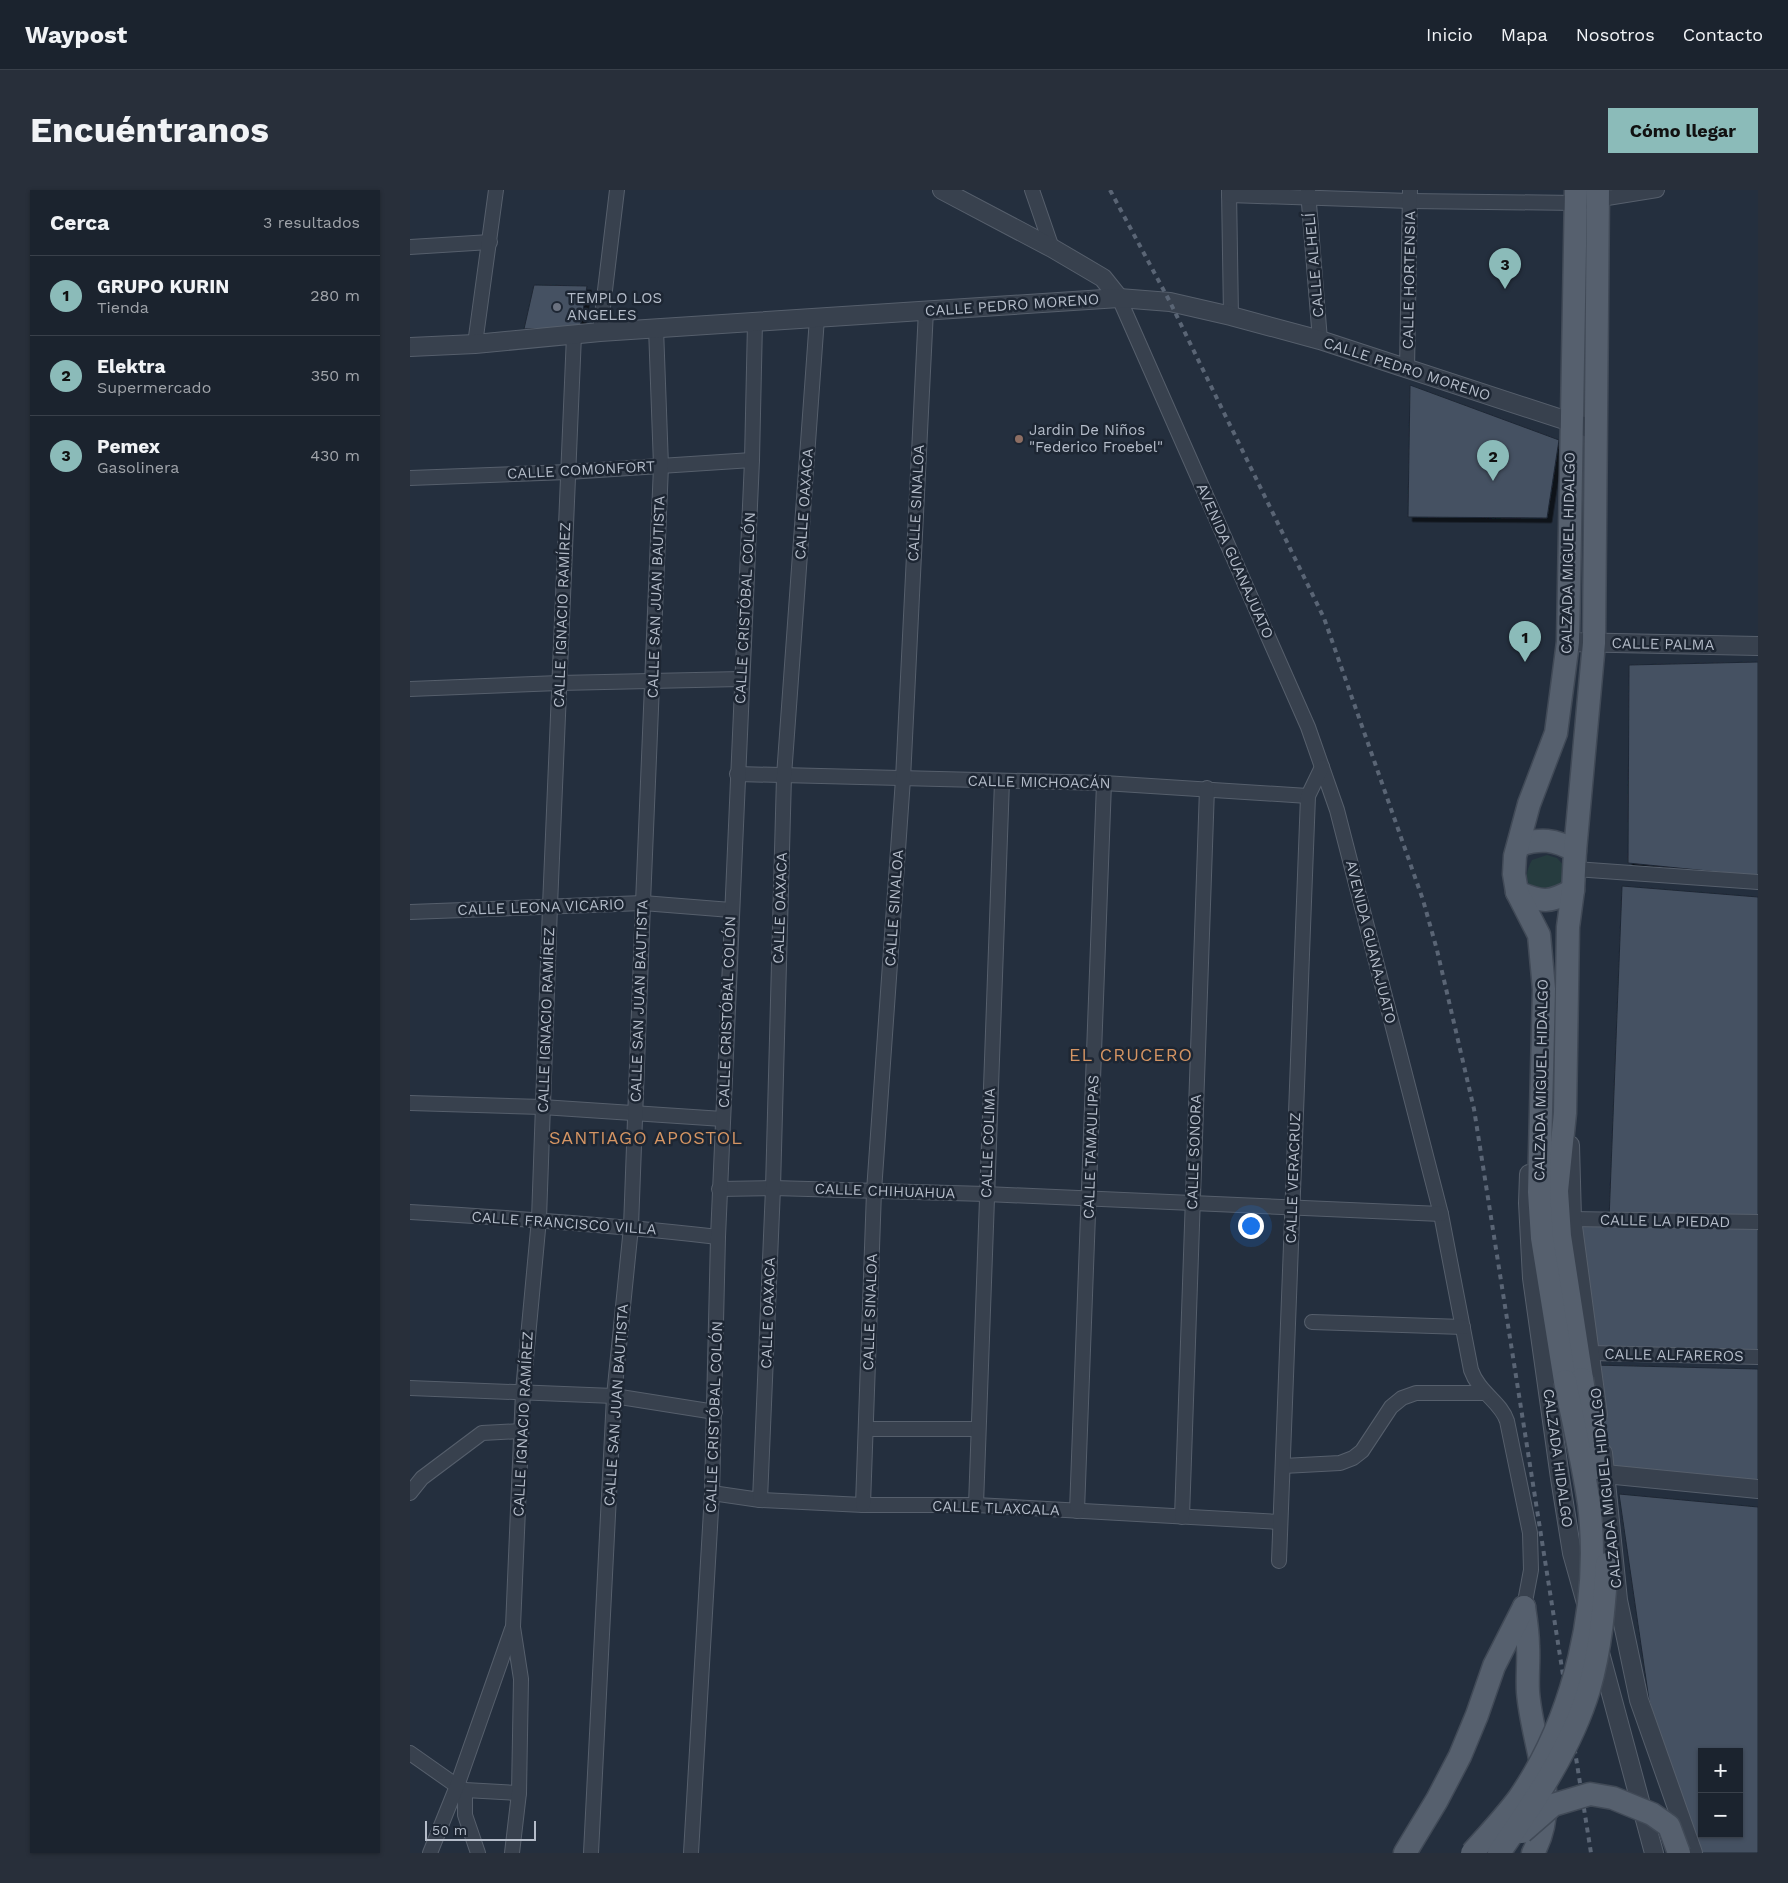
<!DOCTYPE html>
<html lang="es">
<head>
<meta charset="utf-8">
<style>
  :root { --surface:#1b232e; --page:#282f3a; --text:#f1f3f6; --muted:#a0a4aa; --line:#39404a; --accent:#8bbbb9 }
  body { margin:0; font-family:"Work Sans",sans-serif; background:var(--page); color:var(--text) }
  .controls { position:absolute; right:15px; bottom:15px; display:grid; overflow:hidden; border-radius:0px; box-shadow:0 1px 4px #0004 }
  .controls button { width:45px; height:45px; display:grid; place-items:center; padding:0; border:0; border-bottom:1px solid var(--line); background:var(--surface); color:var(--text); font:25px sans-serif }
  .scale { position:absolute; left:15px; bottom:12px; width:111px; box-sizing:border-box; padding-left:5px; border:2px solid #b4bcc9; border-top:0; font-size:14px; line-height:18px; white-space:nowrap; color:#b4bcc9; -webkit-text-stroke:4px #1d2633; paint-order:stroke }
  .you { position:absolute; left:840px; top:1035px; width:18px; height:18px; margin:-12px; border:4px solid #fff; border-radius:50%; background:#1a73e8; box-shadow:0 0 0 8px #1a73e833 }
  .badge { display:grid; place-items:center; width:32px; height:32px; border-radius:50%; background:var(--accent); color:#111; font-size:16px; font-weight:700 }
  .pin { position:absolute; translate:-50% -41px; filter:drop-shadow(0 1px 2px #0008) }
  .pin::after { content:''; position:absolute; top:26px; width:18px; height:15px; background:inherit; clip-path:polygon(0 0,100% 0,50% 100%) }
  .list { margin:0; padding:0; list-style:none }
  h2 { display:flex; justify-content:space-between; align-items:center; height:65px; margin:0; padding:0 20px; font-size:21px }
  h2 small { font-size:16px; font-weight:400; color:var(--muted) }
  .list li { display:grid; grid-template-columns:32px 1fr auto; gap:15px; align-items:center; box-sizing:border-box; height:80px; padding:0 20px; border-top:1px solid var(--line) }
  .list b { display:block; font-size:19px; white-space:nowrap }
  .list p { margin:0; font-size:16px; white-space:nowrap; color:var(--muted) }
  .list em { font-size:16px; font-style:normal; color:var(--muted) }
  .map { position:relative; flex:none; width:1348px; height:1663px; overflow:hidden; border-radius:0px }
  header { display:flex; align-items:center; gap:30px; box-sizing:border-box; height:70px; padding:0 25px; background:var(--surface); border-bottom:1px solid var(--line) }
  header strong { font-size:24px }
  nav { display:flex; gap:28px; margin-inline-start:auto; font-size:18px }
  .intro { display:flex; align-items:center; justify-content:space-between; box-sizing:border-box; height:120px; padding:0 30px }
  h1 { margin:0; font-size:35px }
  .button { padding:12px 22px; border-radius:0px; background:var(--accent); color:#111; font-size:18px; font-weight:700 }
  main { display:flex; gap:30px; padding:0 30px }
  aside { flex:1; background:var(--surface); border-radius:0px; box-shadow:0 1px 4px #0004 }
  .map>svg:first-child { display:block }
  .green { fill:#263c3f }
  .building { fill:#455162; stroke:#1f2835; fill-rule:evenodd; filter:url(#shadow) }
  .lines { fill:none; stroke-linecap:round; stroke-linejoin:round }
  .minor-casing { stroke:#565f6c; stroke-width:16 }
  .tertiary-casing { stroke:#565f6c; stroke-width:20 }
  .primary-casing { stroke:#414a57; stroke-width:25 }
  .minor { stroke:#38414e; stroke-width:14 }
  .tertiary { stroke:#38414e; stroke-width:18 }
  .primary { stroke:#56606e; stroke-width:22 }
  .rail { stroke:#5a6575; stroke-width:4; stroke-dasharray:5 5; stroke-linecap:butt }
  .primary-bridge-casing { stroke:#414a57; stroke-width:25; stroke-linecap:butt }
  .primary-bridge { stroke:#56606e; stroke-width:22 }
  .worship-dot { fill:#6b7280; stroke:#1d2633; stroke-width:2 }
  .education-dot { fill:#8d6e63; stroke:#1d2633; stroke-width:2 }
  .labels { text-anchor:middle; dominant-baseline:central; stroke-width:5; stroke-linejoin:round; paint-order:stroke }
  .street-label { font-size:15px; fill:#b4bcc9; stroke:#1d2633 }
  .poi-label { font-size:15px; fill:#b4bcc9; stroke:#1d2633; text-anchor:start }
  .quarter-label { font-size:18px; letter-spacing:1px; fill:#d59563; stroke:#1d2633 }
</style>
</head>
<body>
<header>
<strong>Waypost</strong>
<nav><a>Inicio</a><a>Mapa</a><a>Nosotros</a><a>Contacto</a></nav>
</header>
<div class="intro"><h1>Encuéntranos</h1><a class="button">Cómo llegar</a></div>
<main>
<aside>
<h2>Cerca<small>3 resultados</small></h2>
<ul class="list">
<li><span class="badge">1</span><div><b>GRUPO KURIN</b><p>Tienda</p></div><em>280 m</em></li>
<li><span class="badge">2</span><div><b>Elektra</b><p>Supermercado</p></div><em>350 m</em></li>
<li><span class="badge">3</span><div><b>Pemex</b><p>Gasolinera</p></div><em>430 m</em></li>
</ul>
</aside>
<div class="map">
<svg width="1348" height="1663" viewBox="0 0 1348 1663">
  <defs>
    <filter id="shadow"><feDropShadow dx="4.5" dy="4.5" stdDeviation="0" flood-color="#0009"/></filter>
  </defs>
  <rect width="100%" height="100%" fill="#242f3e"/>
  <path class="green" d="M1137,665L1147,668L1155,677L1154,698L1123,699C1114,690 1116,681 1122,670Z"/>
  <g class="building">
    <polygon points="124,95 177,96 170,138 114,139"/>
    <polygon points="1000,195 1149,250 1137,328 998,327"/>
    <polygon points="1348,472 1348,686 1218,673 1219,475"/>
    <polygon points="1212,696 1348,707 1348,1027 1199,1030"/>
    <polygon points="1162,1029 1348,1032 1348,1167 1181,1163"/>
    <polygon points="1182,1175 1348,1179 1348,1300 1195,1284"/>
    <path d="M1209,1304L1348,1317V1663H1284L1239,1510ZM1292,1562H1329V1644H1292Z"/>
  </g>
  <g class="lines">
    <g class="minor-casing">
      <g id="minor">
        <polyline points="622,0 642,58"/>
        <polyline points="819,0 821,126"/>
        <polyline points="898,1 910,150"/>
        <polyline points="819,5 1000,11 1166,13 1247,0"/>
        <polyline points="0,57 80,52"/>
        <path d="M709,108L898,537L927,620L1031,1024L1061,1180C1069,1203 1091,1212 1097,1231L1120,1343L1121,1380L1114,1417"/>
        <polyline points="190,142 207,0"/>
        <polyline points="65,154 86,0"/>
        <polyline points="997,180 1000,0"/>
        <polyline points="0,288 158,282 342,270"/>
        <polyline points="0,499 149,493 331,489"/>
        <polyline points="327,584 694,593 898,606"/>
        <polyline points="1165,679 1348,692"/>
        <polyline points="0,722 233,713 321,720"/>
        <polyline points="0,913 132,917 313,929"/>
        <polyline points="309,999 363,998 576,1004 1031,1024"/>
        <path d="M0,1022C103,1028 205,1035 308,1047"/>
        <polyline points="1162,1029 1348,1032"/>
        <polyline points="902,1132 1053,1137"/>
        <polyline points="1181,1163 1348,1167"/>
        <polyline points="0,1198 204,1206 305,1222"/>
        <polyline points="456,1239 568,1239"/>
        <polyline points="873,1276 930,1273 943,1268 952,1261 981,1217 992,1208 1006,1203 1075,1203"/>
        <polyline points="0,1303 12,1288 72,1243 111,1241"/>
        <polyline points="302,1303 350,1310 453,1315 566,1315 870,1332"/>
        <polyline points="350,1310 363,998 374,586 407,128"/>
        <polyline points="453,1315 464,1001 493,589 516,120"/>
        <polyline points="566,1315 592,591"/>
        <polyline points="667,1321 694,593"/>
        <polyline points="772,1327 797,598"/>
        <polyline points="869,1371 898,606 912,577"/>
        <polyline points="0,1563 47,1596 55,1600 109,1603"/>
        <polyline points="55,1600 55,1625 68,1663"/>
        <polyline points="20,1663 47,1596 102,1439"/>
        <polyline points="102,1663 109,1603 111,1489 103,1437 113,1201 129,1029 140,716 164,145"/>
        <polyline points="181,1663 204,1206 221,1037 233,713 251,276 246,138"/>
        <polyline points="281,1663 302,1303 308,1047 342,270 345,132"/>
      </g>
    </g>
    <g class="tertiary-casing">
      <g id="tertiary">
        <polyline points="532,0 642,58 693,88 709,108"/>
        <polyline points="0,157 65,154 190,142 709,108 760,112 821,126 910,150 1185,240"/>
        <polyline points="1158,452 1348,456"/>
        <polyline points="1160,955 1162,1029 1188,1225"/>
        <polyline points="1119,984 1118,1013 1122,1088 1150,1288 1162,1363 1176,1413"/>
        <polyline points="1193,1263 1208,1410 1229,1510 1283,1663"/>
        <polyline points="1184,1285 1195,1284 1348,1299"/>
        <polyline points="1189,1459 1244,1663"/>
      </g>
    </g>
    <g class="primary-casing">
      <g id="primary">
        <path d="M1109,655C1130,648 1145,649 1165,661"/>
        <path d="M1107,702C1132,713 1140,713 1163,700"/>
        <polyline points="1172,1189 1150,1046 1147,1001 1155,923 1158,737 1163,700 1165,661 1184,453 1188,0"/>
        <polyline points="1155,1191 1132,1048 1129,1002 1134,799 1129,745 1107,702 1104,684 1105,666 1119,614 1146,543 1158,452 1166,0"/>
        <path d="M1114,1417C1116,1430 1118,1443 1118,1456C1119,1471 1117,1486 1118,1502C1122,1556 1152,1611 1123,1663"/>
        <polyline points="995,1663 1027,1610 1050,1566 1067,1525 1084,1476 1114,1417"/>
      </g>
    </g>
    <use href="#minor" class="minor"/>
    <use href="#tertiary" class="tertiary"/>
    <use href="#primary" class="primary"/>
    <polyline class="rail" points="700,0 760,112 914,428 1013,710 1027,760 1064,919 1181,1663"/>
    <g class="primary-bridge-casing">
      <g id="primary-bridge">
        <polyline points="1172,1189 1187,1278"/>
        <polyline points="1112,1642 1143,1615 1180,1604 1203,1608 1242,1624 1259,1636 1269,1663"/>
        <path d="M1062,1663C1078,1645 1095,1627 1109,1608C1165,1526 1191,1412 1179,1314C1173,1273 1163,1231 1155,1191"/>
        <path d="M1089,1663C1124,1612 1161,1559 1179,1499C1191,1458 1194,1416 1197,1374"/>
      </g>
    </g>
    <use href="#primary-bridge" class="primary-bridge"/>
  </g>
  <circle class="worship-dot" cx="147" cy="117" r="5"/>
  <circle class="education-dot" cx="609" cy="249" r="5"/>
  <g class="labels">
    <g class="street-label">
      <text transform="translate(904 75) rotate(-95)">CALLE ALHELÍ</text>
      <text transform="translate(999 90) rotate(-89)">CALLE HORTENSIA</text>
      <text transform="translate(602 115) rotate(-4)">CALLE PEDRO MORENO</text>
      <text transform="translate(997 179) rotate(18)">CALLE PEDRO MORENO</text>
      <text transform="translate(171 280) rotate(-3)">CALLE COMONFORT</text>
      <text transform="translate(506 313) rotate(-87)">CALLE SINALOA</text>
      <text transform="translate(394 314) rotate(-86)">CALLE OAXACA</text>
      <text transform="translate(1158 363) rotate(-89)">CALZADA MIGUEL HIDALGO</text>
      <text transform="translate(825 371) rotate(66)">AVENIDA GUANAJUATO</text>
      <text transform="translate(246 407) rotate(-88)">CALLE SAN JUAN BAUTISTA</text>
      <text transform="translate(335 418) rotate(-87)">CALLE CRISTÓBAL COLÓN</text>
      <text transform="translate(152 425) rotate(-88)">CALLE IGNACIO RAMÍREZ</text>
      <text transform="translate(1253 454) rotate(1)">CALLE PALMA</text>
      <text transform="translate(629 592) rotate(1)">CALLE MICHOACÁN</text>
      <text transform="translate(131 717) rotate(-2)">CALLE LEONA VICARIO</text>
      <text transform="translate(370 718) rotate(-88)">CALLE OAXACA</text>
      <text transform="translate(484 718) rotate(-86)">CALLE SINALOA</text>
      <text transform="translate(961 752) rotate(76)">AVENIDA GUANAJUATO</text>
      <text transform="translate(229 811) rotate(-88)">CALLE SAN JUAN BAUTISTA</text>
      <text transform="translate(317 822) rotate(-88)">CALLE CRISTÓBAL COLÓN</text>
      <text transform="translate(136 830) rotate(-88)">CALLE IGNACIO RAMÍREZ</text>
      <text transform="translate(1131 890) rotate(-89)">CALZADA MIGUEL HIDALGO</text>
      <text transform="translate(578 953) rotate(-88)">CALLE COLIMA</text>
      <text transform="translate(681 957) rotate(-88)">CALLE TAMAULIPAS</text>
      <text transform="translate(784 962) rotate(-88)">CALLE SONORA</text>
      <text transform="translate(883 988) rotate(-88)">CALLE VERACRUZ</text>
      <text transform="translate(475 1001) rotate(2)">CALLE CHIHUAHUA</text>
      <text transform="translate(1255 1031) rotate(1)">CALLE LA PIEDAD</text>
      <text transform="translate(154 1033) rotate(4)">CALLE FRANCISCO VILLA</text>
      <text transform="translate(460 1122) rotate(-88)">CALLE SINALOA</text>
      <text transform="translate(358 1123) rotate(-88)">CALLE OAXACA</text>
      <text transform="translate(1264 1165) rotate(1)">CALLE ALFAREROS</text>
      <text transform="translate(206 1215) rotate(-86)">CALLE SAN JUAN BAUTISTA</text>
      <text transform="translate(304 1227) rotate(-88)">CALLE CRISTÓBAL COLÓN</text>
      <text transform="translate(113 1234) rotate(-87)">CALLE IGNACIO RAMÍREZ</text>
      <text transform="translate(1148 1268) rotate(82)">CALZADA HIDALGO</text>
      <text transform="translate(1196 1298) rotate(-96)">CALZADA MIGUEL HIDALGO</text>
      <text transform="translate(586 1318) rotate(2)">CALLE TLAXCALA</text>
    </g>
    <g class="poi-label">
      <text x="157" y="108">TEMPLO LOS<tspan x="157" dy="17">ANGELES</tspan></text>
      <text x="619" y="240">Jardin De Niños<tspan x="619" dy="17">"Federico Froebel"</tspan></text>
    </g>
    <g class="quarter-label">
      <text x="721" y="864">EL CRUCERO</text>
      <text x="236" y="947">SANTIAGO APOSTOL</text>
    </g>
  </g>
</svg>
<div class="controls">
<button>+</button>
<button>−</button>
</div>
<div class="scale">50 m</div>
<div class="you"></div>
<div class="pin badge" style="left:1115px;top:472px">1</div>
<div class="pin badge" style="left:1083px;top:291px">2</div>
<div class="pin badge" style="left:1095px;top:99px">3</div>
</div>
</main>
</body>
</html>
